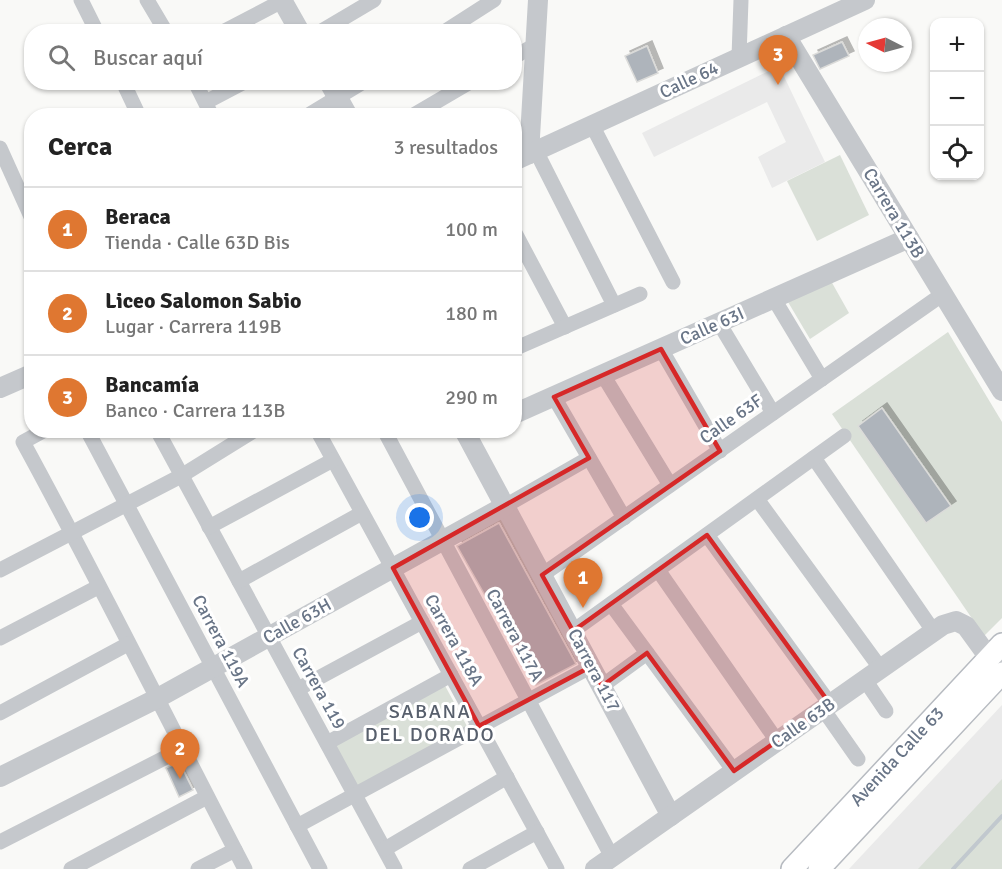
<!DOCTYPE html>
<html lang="es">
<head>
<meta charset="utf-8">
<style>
  :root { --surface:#fff; --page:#f2f2f2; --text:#222; --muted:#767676; --line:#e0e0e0; --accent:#df7731 }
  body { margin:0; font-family:Signika,sans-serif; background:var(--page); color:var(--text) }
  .controls { position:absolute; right:18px; top:18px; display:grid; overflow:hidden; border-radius:12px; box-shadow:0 2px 4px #0004 }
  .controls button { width:54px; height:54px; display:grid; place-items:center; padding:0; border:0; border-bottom:2px solid var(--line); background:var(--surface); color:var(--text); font:30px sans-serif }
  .compass { position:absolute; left:858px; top:18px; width:54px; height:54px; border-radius:50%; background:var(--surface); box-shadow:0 2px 4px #0004; rotate:276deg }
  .you { position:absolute; left:420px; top:518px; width:21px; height:21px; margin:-15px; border:4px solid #fff; border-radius:50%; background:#1a73e8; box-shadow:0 0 0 9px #1a73e833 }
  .badge { display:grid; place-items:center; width:39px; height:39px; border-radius:50%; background:var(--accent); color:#fff; font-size:20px; font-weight:700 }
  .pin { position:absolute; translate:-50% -50px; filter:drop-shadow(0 2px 3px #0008) }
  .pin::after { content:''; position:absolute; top:32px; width:21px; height:18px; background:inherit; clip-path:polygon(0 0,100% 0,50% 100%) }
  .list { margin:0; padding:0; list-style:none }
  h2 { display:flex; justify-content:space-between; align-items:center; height:78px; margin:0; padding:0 24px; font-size:26px }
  h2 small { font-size:20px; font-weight:400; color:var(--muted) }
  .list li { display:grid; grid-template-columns:39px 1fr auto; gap:18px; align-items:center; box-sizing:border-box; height:84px; padding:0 24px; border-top:2px solid var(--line) }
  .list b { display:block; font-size:22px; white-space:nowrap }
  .list p { margin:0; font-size:20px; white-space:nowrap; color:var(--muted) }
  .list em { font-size:20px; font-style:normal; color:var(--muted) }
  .icon { flex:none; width:33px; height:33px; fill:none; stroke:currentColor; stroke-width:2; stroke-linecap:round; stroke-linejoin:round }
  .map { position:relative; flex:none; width:1002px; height:869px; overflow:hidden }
  .search { position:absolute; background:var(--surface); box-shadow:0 2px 4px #0004; left:24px; top:24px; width:498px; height:66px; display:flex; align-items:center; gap:15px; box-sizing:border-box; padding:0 21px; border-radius:24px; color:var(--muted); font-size:22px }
  .panel { position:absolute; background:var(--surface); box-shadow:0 2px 4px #0004; left:24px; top:108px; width:498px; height:330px; border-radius:24px }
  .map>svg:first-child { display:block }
  .built { fill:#eaeaea }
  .green { fill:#dae0d8 }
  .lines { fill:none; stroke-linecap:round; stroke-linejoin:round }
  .stream { stroke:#c1c8ce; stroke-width:4 }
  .building { fill:#aeb4bb; stroke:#dbdbd9; stroke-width:1.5; filter:url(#shadow) }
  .secondary-casing { stroke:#b7bbc1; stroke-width:24 }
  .minor { stroke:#c5c8cc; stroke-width:15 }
  .tertiary { stroke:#c5c8cc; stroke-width:20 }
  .secondary { stroke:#fff; stroke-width:21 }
  .marked { fill:#d62828; fill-opacity:0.2; stroke:#d62828; stroke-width:4.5; stroke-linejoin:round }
  .labels { text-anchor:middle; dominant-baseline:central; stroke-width:6; stroke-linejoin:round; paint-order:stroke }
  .street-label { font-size:18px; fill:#697587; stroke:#fff }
  .neighbourhood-label { font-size:20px; letter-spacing:1.5px; fill:#575f6c; stroke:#fff }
</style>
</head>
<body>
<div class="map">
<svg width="1002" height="869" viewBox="0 0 1002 869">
  <defs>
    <filter id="shadow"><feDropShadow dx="5" dy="-5" stdDeviation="0" flood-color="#0004"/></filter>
  </defs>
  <rect width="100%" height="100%" fill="#f9f9f7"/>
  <g class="built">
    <polygon points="779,66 825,162 772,188 758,157 786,142 767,102 654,157 642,133"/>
    <polygon points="1002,705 1002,869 849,869"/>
  </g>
  <g class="green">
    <polygon points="840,155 869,215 817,241 787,181"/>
    <polygon points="831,281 849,313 810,339 788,302"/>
    <polygon points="948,332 1002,422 1002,618 984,636 832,414"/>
    <polygon points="443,682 468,728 357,789 332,744"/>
    <polygon points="1002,779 1002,869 918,869"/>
  </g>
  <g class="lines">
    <polyline class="stream" points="953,869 1002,816"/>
  </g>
  <g class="building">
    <polygon points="842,42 849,56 820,69 813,55"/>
    <polygon points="647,46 658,73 637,82 625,56"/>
    <polygon points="882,408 951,506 926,523 858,426"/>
    <polygon points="499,523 576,664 536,685 457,546"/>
    <polygon points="179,762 193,790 179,797 166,768"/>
  </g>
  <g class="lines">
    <g class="secondary-casing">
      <g id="secondary">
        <path id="s1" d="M792,869L1002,644"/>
        <polyline points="819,869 1002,673"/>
      </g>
    </g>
    <g class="minor">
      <polyline points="81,0 97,32"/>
      <polyline points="147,0 166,32"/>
      <polyline points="223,32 282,1"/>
      <polyline points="320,32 374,0"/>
      <polyline points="444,32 494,0"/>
      <polyline points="514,57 535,45"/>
      <polyline points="739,57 741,0"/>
      <polyline points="123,82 139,116"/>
      <polyline points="195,82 212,116"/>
      <polyline points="206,102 244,82"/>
      <polyline points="307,116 363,82"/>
      <polyline points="412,116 470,82"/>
      <polyline points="592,125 673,282"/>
      <polyline points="0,148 32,219"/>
      <polyline points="536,151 614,305"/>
      <polyline points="514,231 565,327"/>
      <polyline points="774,299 822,379"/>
      <polyline points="719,323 773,413"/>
      <polyline points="514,349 640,294"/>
      <polyline points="661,349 720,451"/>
      <polyline points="603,375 670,485"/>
      <polyline points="554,397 624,518"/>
      <path d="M45,430L23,442C100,583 171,727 245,869"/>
      <polyline points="87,430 320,869"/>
      <polyline points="157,430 395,869"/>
      <polyline points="317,430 557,869"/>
      <polyline points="384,430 612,857"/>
      <polyline points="814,458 934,632"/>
      <polyline points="757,499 881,669"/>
      <polyline points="505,506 589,458"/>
      <polyline points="209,527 333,460"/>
      <polyline points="707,535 830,704"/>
      <polyline points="0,570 181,476 255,430"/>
      <polyline points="658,570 777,741"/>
      <polyline points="542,575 943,294"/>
      <polyline points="239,581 362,513"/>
      <polyline points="611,604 734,771"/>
      <polyline points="573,631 844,436"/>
      <polyline points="0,638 98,587"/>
      <polyline points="865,680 886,711"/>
      <polyline points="602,686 647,653"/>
      <polyline points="298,689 422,622"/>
      <polyline points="823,709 858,759"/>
      <polyline points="0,713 128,644"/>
      <polyline points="327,743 451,675"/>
      <polyline points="297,826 592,666"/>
      <polyline points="0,842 182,749"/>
      <polyline points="385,849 507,777"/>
      <polyline points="71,869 207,797"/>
      <polyline points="198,869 235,850"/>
      <polyline points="470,869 537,832"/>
    </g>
    <g class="tertiary">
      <polyline points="282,0 300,32"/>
      <polyline points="786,36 1002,391"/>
      <polyline points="329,82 348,116"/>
      <polyline points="529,154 538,0"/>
      <polyline points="514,161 865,0"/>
      <polyline points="0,388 32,374"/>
      <polyline points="514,414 909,238"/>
      <polyline points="464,430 671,816"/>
      <polyline points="0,777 156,699 505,506"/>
      <polyline points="595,869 943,625 956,621 966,626 998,670"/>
    </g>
    <use href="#secondary" class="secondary"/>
  </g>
  <path class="marked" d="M661,349L720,451L542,575L573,631L707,535L830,704L734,771L647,653L602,686L592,666L479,726L393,568L589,458L554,397Z"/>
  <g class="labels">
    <g class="street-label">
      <text transform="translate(689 80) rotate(-25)">Calle 64</text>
      <text transform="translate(894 213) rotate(59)">Carrera 113B</text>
      <text transform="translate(712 326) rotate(-24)">Calle 63I</text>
      <text transform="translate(731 419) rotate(-35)">Calle 63F</text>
      <text transform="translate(297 621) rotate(-29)">Calle 63H</text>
      <text transform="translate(515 635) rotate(62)">Carrera 117A</text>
      <text transform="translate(454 640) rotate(61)">Carrera 118A</text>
      <text transform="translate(221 641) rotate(62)">Carrera 119A</text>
      <text transform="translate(594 670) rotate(62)">Carrera 117</text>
      <text transform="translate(319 688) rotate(61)">Carrera 119</text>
      <text transform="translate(803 723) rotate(-35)">Calle 63B</text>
      <text stroke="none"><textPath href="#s1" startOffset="154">Avenida Calle 63</textPath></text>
    </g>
    <g class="neighbourhood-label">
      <text x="430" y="711">SABANA<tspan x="430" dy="23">DEL DORADO</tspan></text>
    </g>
  </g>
</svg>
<div class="controls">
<button>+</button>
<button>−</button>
<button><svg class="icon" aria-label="locate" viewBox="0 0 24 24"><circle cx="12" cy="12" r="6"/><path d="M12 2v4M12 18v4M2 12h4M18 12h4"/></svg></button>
</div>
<svg class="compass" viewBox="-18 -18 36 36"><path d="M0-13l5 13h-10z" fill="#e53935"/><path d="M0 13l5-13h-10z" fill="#767676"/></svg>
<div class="you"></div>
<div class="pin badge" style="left:583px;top:608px">1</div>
<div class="pin badge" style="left:180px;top:779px">2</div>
<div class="pin badge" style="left:778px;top:85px">3</div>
<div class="search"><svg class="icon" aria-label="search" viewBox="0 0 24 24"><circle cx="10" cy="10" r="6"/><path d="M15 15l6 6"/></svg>Buscar aquí</div>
<section class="panel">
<h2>Cerca<small>3 resultados</small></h2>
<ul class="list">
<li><span class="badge">1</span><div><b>Beraca</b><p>Tienda · Calle 63D Bis</p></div><em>100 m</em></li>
<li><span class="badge">2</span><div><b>Liceo Salomon Sabio</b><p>Lugar · Carrera 119B</p></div><em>180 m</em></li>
<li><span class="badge">3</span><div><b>Bancamía</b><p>Banco · Carrera 113B</p></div><em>290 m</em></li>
</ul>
</section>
</div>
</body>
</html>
